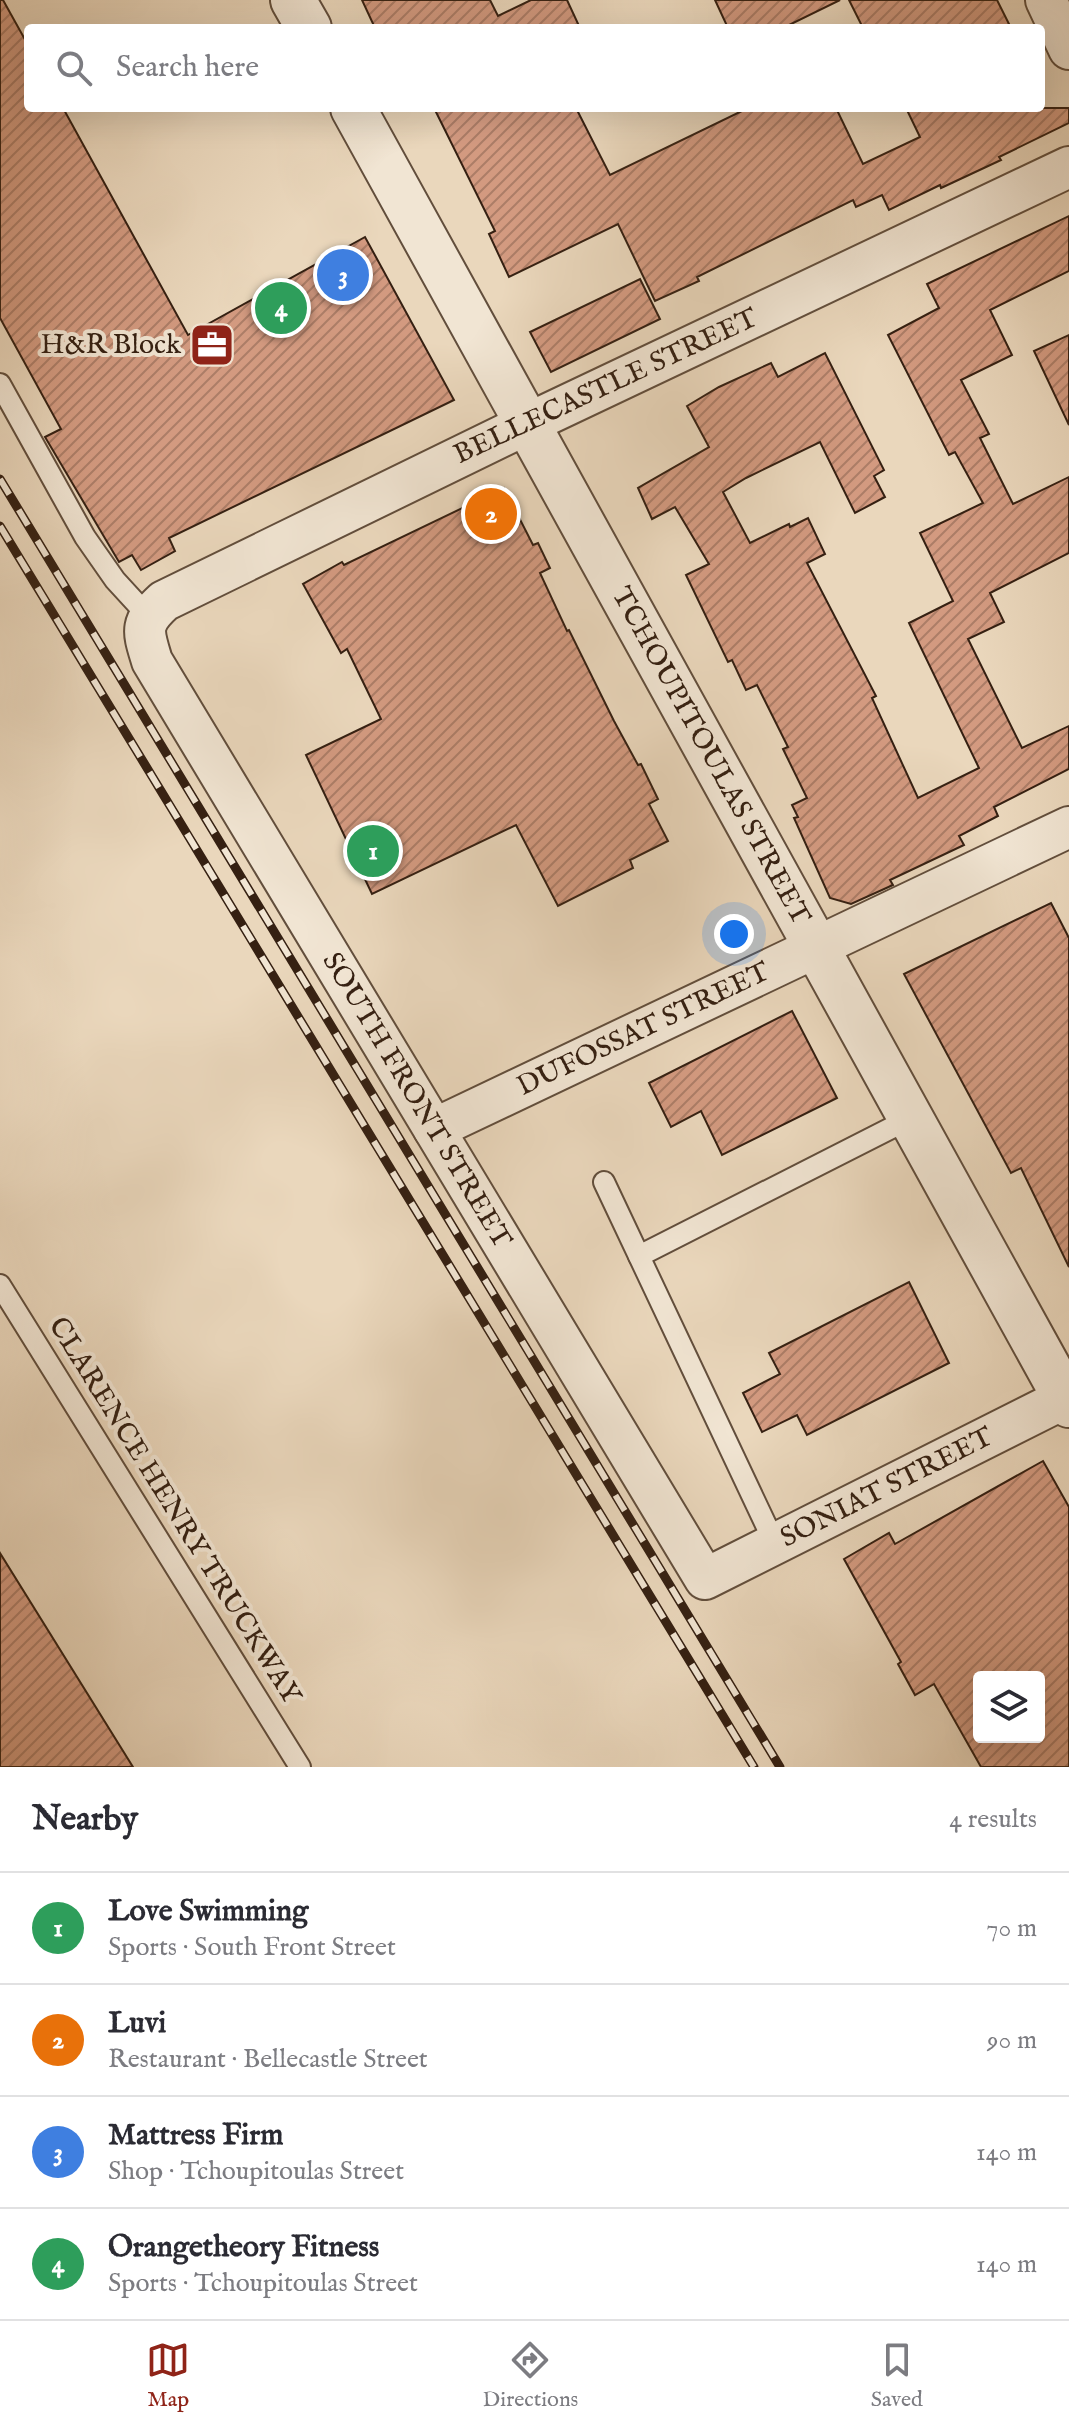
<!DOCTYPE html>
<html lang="en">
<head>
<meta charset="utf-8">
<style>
  :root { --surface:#fff; --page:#f2f2f3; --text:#2b2b33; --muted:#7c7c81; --line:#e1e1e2; --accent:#8f2418 }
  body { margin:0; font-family:"IM FELL English",serif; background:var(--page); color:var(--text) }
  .controls { position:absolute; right:24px; bottom:24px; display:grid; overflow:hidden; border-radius:8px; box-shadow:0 8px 32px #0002 }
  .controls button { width:72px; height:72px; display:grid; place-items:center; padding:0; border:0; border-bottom:2px solid var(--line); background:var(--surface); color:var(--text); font:40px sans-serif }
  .you { position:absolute; left:734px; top:934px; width:28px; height:28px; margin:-20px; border:6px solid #fff; border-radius:50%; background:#1a73e8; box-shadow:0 0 0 12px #1a73e833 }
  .badge { display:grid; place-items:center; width:52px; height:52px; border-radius:50%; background:var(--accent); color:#fff; font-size:26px; font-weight:700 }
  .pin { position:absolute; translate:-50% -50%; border:4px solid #fff; box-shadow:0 2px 8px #0006 }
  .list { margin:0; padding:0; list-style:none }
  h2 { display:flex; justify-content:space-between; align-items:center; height:104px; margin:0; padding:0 32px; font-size:34px }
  h2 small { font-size:26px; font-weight:400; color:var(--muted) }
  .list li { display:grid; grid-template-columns:52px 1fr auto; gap:24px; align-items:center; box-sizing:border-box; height:112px; padding:0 32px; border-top:2px solid var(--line) }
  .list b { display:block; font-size:30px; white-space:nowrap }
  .list p { margin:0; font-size:26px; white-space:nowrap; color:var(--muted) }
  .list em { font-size:26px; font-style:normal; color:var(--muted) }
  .icon { flex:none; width:44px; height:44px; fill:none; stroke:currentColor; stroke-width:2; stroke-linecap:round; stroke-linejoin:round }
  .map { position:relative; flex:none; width:1069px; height:1767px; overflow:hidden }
  .search { position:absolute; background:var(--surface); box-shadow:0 8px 32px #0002; left:24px; right:24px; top:24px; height:88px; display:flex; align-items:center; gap:20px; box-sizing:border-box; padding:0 28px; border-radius:8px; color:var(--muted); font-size:30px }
  .sheet { height:552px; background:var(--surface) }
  nav { display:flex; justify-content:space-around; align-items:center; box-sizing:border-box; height:112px; border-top:2px solid var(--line); background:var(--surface); font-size:22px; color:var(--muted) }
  nav a { display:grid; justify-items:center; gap:4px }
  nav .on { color:var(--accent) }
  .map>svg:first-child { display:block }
  .building { fill:url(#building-hatch); stroke:#352012; stroke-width:2; fill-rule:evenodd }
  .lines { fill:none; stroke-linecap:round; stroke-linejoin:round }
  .service-casing { stroke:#624e3c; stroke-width:24 }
  .minor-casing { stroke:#624e3c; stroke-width:44 }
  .tertiary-casing { stroke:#624e3c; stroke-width:48 }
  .service { stroke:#f1e5d3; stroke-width:20 }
  .minor { stroke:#f1e5d3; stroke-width:40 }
  .tertiary { stroke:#f1e5d3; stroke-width:44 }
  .rail-casing { stroke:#352012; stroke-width:9 }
  .rail { stroke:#f1e5d3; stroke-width:6; stroke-dasharray:18; stroke-linecap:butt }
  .labels { text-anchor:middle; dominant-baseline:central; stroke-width:8; stroke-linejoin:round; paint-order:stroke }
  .poi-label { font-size:28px; fill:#352012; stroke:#f1e5d3; text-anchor:end }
  .street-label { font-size:28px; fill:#352012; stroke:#f1e5d3 }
</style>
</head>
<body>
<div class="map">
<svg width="1069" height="1767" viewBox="0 0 1069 1767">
  <defs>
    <pattern id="building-hatch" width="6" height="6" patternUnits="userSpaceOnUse" patternTransform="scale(2)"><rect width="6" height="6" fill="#d39a80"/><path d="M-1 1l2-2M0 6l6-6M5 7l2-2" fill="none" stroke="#ac7d67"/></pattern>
  </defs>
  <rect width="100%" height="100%" fill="#ead7bc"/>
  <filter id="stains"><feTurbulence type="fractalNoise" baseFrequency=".0025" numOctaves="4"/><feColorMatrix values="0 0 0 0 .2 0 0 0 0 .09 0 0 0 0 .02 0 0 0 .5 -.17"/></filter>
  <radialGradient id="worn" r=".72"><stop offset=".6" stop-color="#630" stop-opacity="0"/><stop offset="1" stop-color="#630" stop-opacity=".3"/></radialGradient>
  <g class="building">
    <polygon points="0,0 3,0 28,45 28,108 63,108 188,335 365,237 454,400 169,538 175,551 141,570 132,555 119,562 45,437 61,429 0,318"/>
    <polygon points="362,0 490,0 498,16 531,0 567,0 580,28 375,28"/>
    <polygon points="715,0 840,0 783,28 728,28"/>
    <polygon points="849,0 997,0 1011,28 863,28"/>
    <polygon points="434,108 576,108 610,175 748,108 836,108 863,164 920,137 906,108 1069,108 1069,123 999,157 1001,160 941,188 940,185 889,210 882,195 856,207 853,200 697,277 699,281 655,301 618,224 509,277 489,234 495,231"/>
    <polygon points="1069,216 1069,271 990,310 1012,355 961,380 989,434 980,438 1013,504 1069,477 1069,553 990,593 1004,622 968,639 1022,748 1069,726 1069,769 994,807 998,816 959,836 964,845 890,880 893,885 851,904 830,898 794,818 798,817 792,805 807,798 783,749 788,747 757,685 746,690 732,660 728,662 686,575 709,564 675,507 652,519 638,488 709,447 687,406 719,387 771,363 778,377 825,353 884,470 874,476 885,497 855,513 820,442 746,478 723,492 750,543 789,524 790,527 808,518 825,554 807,563 876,696 872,698 918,798 979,768 909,623 953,601 920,533 983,503 955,452 949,455 888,335 939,308 927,284"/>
    <polygon points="640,279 660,319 551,372 530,332"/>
    <polygon points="1069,335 1069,425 1034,351"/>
    <polygon points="504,488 533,545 538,543 550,568 540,573 567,631 569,630 614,721 638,765 641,764 658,799 649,804 668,841 630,860 633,868 558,906 516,825 372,894 306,755 381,719 347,649 341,653 303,584 342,562 344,565"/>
    <polygon points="1051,903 1069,938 1069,1267 1021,1168 1011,1173 904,974"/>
    <polygon points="792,1011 837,1098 722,1155 701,1111 671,1127 649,1083"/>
    <polygon points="909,1282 949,1363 807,1435 797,1415 762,1432 743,1393 780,1374 769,1353"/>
    <path d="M1043,1461L1069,1507V1767H981L934,1684L915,1695L898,1664L901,1662L844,1559L889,1533L895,1544ZM979,1677H1039V1737H979Z"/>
    <polygon points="0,1553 133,1767 0,1767"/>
  </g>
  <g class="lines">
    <g class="service-casing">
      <g id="service">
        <polyline points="0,384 85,537 115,580 148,616"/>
        <polyline points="604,1182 775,1544"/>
        <polyline points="639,1256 909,1119"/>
        <polyline points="0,1285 300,1767"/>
      </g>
    </g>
    <g class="minor-casing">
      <g id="minor">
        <polyline points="1046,0 1069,49"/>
        <path id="s1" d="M1069,167L527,424L164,601C139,624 143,631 152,661L705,1579L1069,1396"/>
        <path id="s2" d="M434,1129L1069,827"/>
      </g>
    </g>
    <g class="tertiary-casing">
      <g id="tertiary">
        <polyline points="293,0 309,28"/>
        <path id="s3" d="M353,108L1069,1405"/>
      </g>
    </g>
    <use href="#service" class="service"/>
    <use href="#minor" class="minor"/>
    <use href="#tertiary" class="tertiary"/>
    <g class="rail-casing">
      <g id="rail">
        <polyline points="0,479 780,1767"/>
        <polyline points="0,526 754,1767"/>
      </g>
    </g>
    <use href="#rail" class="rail"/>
  </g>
  <defs>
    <g id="office-square" transform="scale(2.3)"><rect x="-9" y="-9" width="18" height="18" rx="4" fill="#8f2418" stroke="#f1e5d3"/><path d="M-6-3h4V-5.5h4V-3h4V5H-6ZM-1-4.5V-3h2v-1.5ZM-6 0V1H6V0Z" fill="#fff"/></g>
  </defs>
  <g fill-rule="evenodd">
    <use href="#office-square" x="212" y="345"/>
  </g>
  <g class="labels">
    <g class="poi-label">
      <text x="181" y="345">H&amp;R Block</text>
    </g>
    <g class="street-label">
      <text transform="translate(606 387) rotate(-25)">BELLECASTLE STREET</text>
      <text stroke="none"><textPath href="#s3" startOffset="740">TCHOUPITOULAS STREET</textPath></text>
      <text stroke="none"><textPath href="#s2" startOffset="232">DUFOSSAT STREET</textPath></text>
      <text stroke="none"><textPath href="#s1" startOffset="1584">SOUTH FRONT STREET</textPath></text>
      <text stroke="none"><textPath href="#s1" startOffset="2346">SONIAT STREET</textPath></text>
      <text transform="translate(174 1511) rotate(58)">CLARENCE HENRY TRUCKWAY</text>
    </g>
  </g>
  <rect width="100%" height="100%" filter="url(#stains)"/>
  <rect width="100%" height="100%" fill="url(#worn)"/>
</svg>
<div class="controls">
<button><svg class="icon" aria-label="layers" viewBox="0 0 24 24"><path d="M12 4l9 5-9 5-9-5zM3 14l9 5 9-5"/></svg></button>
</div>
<div class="you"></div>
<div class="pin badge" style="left:373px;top:851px;background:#2e9e5b">1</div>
<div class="pin badge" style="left:491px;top:514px;background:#e8710a">2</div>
<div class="pin badge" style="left:343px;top:275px;background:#3f7fe0">3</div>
<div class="pin badge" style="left:281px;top:308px;background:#2e9e5b">4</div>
<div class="search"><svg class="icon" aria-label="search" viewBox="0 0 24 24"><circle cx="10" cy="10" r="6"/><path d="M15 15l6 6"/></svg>Search here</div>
</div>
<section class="sheet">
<h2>Nearby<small>4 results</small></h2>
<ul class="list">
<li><span class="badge" style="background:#2e9e5b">1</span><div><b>Love Swimming</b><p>Sports · South Front Street</p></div><em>70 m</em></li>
<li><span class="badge" style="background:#e8710a">2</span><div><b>Luvi</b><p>Restaurant · Bellecastle Street</p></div><em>90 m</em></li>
<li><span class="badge" style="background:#3f7fe0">3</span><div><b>Mattress Firm</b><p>Shop · Tchoupitoulas Street</p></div><em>140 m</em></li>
<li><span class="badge" style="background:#2e9e5b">4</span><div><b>Orangetheory Fitness</b><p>Sports · Tchoupitoulas Street</p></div><em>140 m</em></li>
</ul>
</section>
<nav>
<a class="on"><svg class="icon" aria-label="map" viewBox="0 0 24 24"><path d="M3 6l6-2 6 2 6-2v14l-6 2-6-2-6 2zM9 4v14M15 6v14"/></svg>Map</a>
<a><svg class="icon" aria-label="directions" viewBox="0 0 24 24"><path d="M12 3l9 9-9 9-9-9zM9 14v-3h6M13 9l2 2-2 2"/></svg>Directions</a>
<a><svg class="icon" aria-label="saved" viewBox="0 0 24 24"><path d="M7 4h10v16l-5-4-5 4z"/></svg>Saved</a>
</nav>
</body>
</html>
